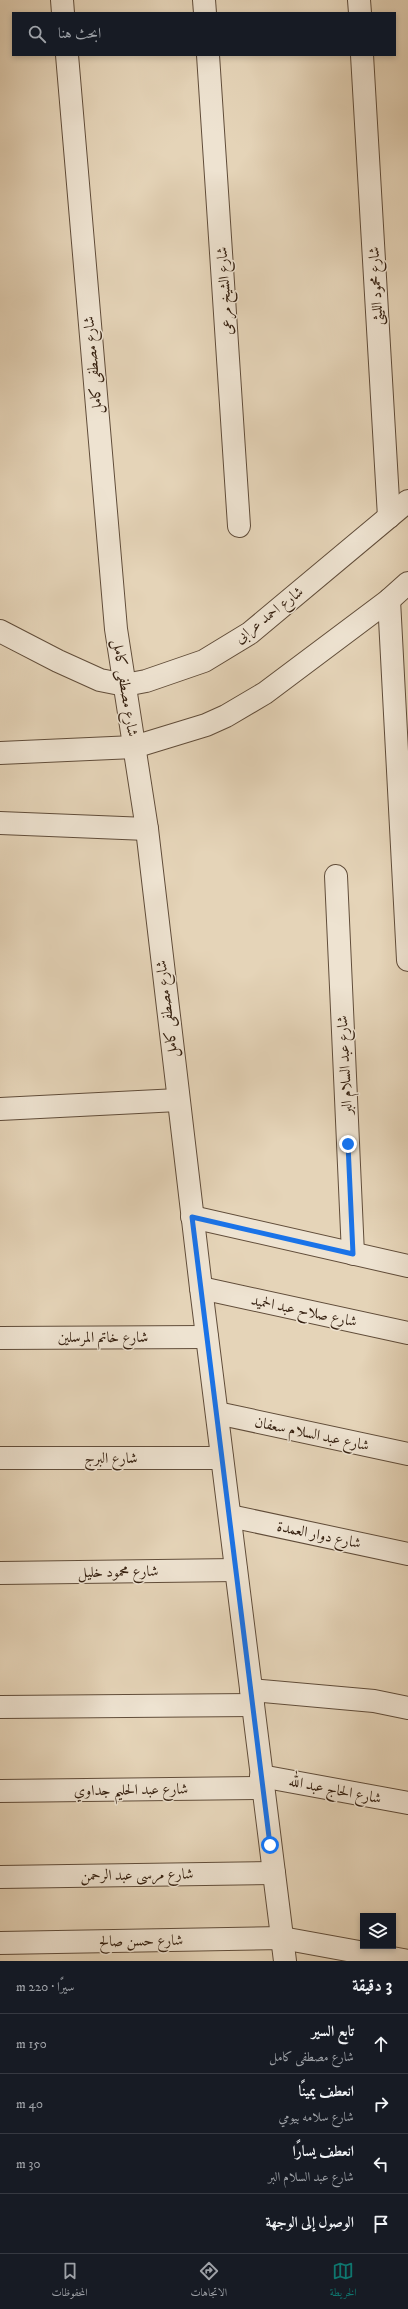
<!DOCTYPE html>
<html lang="ar">
<head>
<meta charset="utf-8">
<style>
  :root { --surface:#171b24; --page:#20242c; --text:#f1f3f6; --muted:#9ea1a6; --line:#363941; --accent:#0f766e }
  body { margin:0; font-family:"IM FELL DW Pica",Amiri,serif; background:var(--page); color:var(--text); direction:rtl }
  .controls { position:absolute; right:12px; bottom:12px; display:grid; overflow:hidden; border-radius:0px; box-shadow:0 2px 6px #0003 }
  .controls button { width:36px; height:36px; display:grid; place-items:center; padding:0; border:0; border-bottom:1px solid var(--line); background:var(--surface); color:var(--text); font:20px sans-serif }
  .stop { position:absolute; width:12px; height:12px; margin:-9px; border:3px solid #1a73e8; border-radius:50%; background:#fff }
  .stop.end { background:#1a73e8; border-color:#fff; box-shadow:0 1px 4px #0008 }
  .list { margin:0; padding:0; list-style:none }
  h2 { display:flex; justify-content:space-between; align-items:center; height:52px; margin:0; padding:0 16px; font-size:17px }
  h2 small { font-size:13px; font-weight:400; color:var(--muted) }
  .list li { display:grid; grid-template-columns:26px 1fr auto; gap:12px; align-items:center; box-sizing:border-box; height:60px; padding:0 16px; border-top:1px solid var(--line) }
  .list b { display:block; font-size:15px; white-space:nowrap }
  .list p { margin:0; font-size:13px; white-space:nowrap; color:var(--muted) }
  .list em { font-size:13px; font-style:normal; color:var(--muted) }
  .icon { flex:none; width:22px; height:22px; fill:none; stroke:currentColor; stroke-width:2; stroke-linecap:round; stroke-linejoin:round }
  .map { position:relative; flex:none; width:408px; height:1961px; overflow:hidden; direction:ltr }
  .search { position:absolute; background:var(--surface); box-shadow:0 2px 6px #0003; left:12px; right:12px; top:12px; height:44px; display:flex; align-items:center; gap:10px; box-sizing:border-box; padding:0 14px; border-radius:0px; color:var(--muted); font-size:15px }
  .sheet { height:292px; background:var(--surface) }
  nav { display:flex; justify-content:space-around; align-items:center; box-sizing:border-box; height:56px; border-top:1px solid var(--line); background:var(--surface); font-size:11px; color:var(--muted) }
  nav a { display:grid; justify-items:center; gap:2px }
  nav .on { color:var(--accent) }
  .map>svg:first-child { display:block }
  .lines { fill:none; stroke-linecap:round; stroke-linejoin:round }
  .minor-casing { stroke:#614d3a; stroke-width:24 }
  .tertiary-casing { stroke:#614d3a; stroke-width:24 }
  .minor { stroke:#eee3d1; stroke-width:22 }
  .tertiary { stroke:#eee3d1; stroke-width:22 }
  .route { stroke:#1a73e8; stroke-width:5 }
  .labels { text-anchor:middle; dominant-baseline:central; stroke-width:3; stroke-linejoin:round; paint-order:stroke }
  .street-label { font-size:15px; fill:#352010; stroke:#eee3d1 }
</style>
</head>
<body>
<div class="map">
<svg width="408" height="1961" viewBox="0 0 408 1961">
  <rect width="100%" height="100%" fill="#e5d4b8"/>
  <filter id="stains"><feTurbulence type="fractalNoise" baseFrequency=".005" numOctaves="4"/><feColorMatrix values="0 0 0 0 .2 0 0 0 0 .09 0 0 0 0 .02 0 0 0 .5 -.17"/></filter>
  <radialGradient id="worn" r=".72"><stop offset=".6" stop-color="#630" stop-opacity="0"/><stop offset="1" stop-color="#630" stop-opacity=".3"/></radialGradient>
  <g class="lines">
    <g class="minor-casing">
      <g id="minor">
        <polyline points="204,0 205,13"/>
        <polyline points="359,0 360,13"/>
        <polyline points="208,55 239,526"/>
        <polyline points="362,55 389,517"/>
        <polyline points="389,600 408,960"/>
        <polyline points="0,753 134,747"/>
        <polyline points="0,823 147,829"/>
        <polyline points="336,876 353,1254"/>
        <polyline points="0,1109 178,1100"/>
        <polyline points="201,1288 408,1333"/>
        <polyline points="0,1338 207,1337"/>
        <polyline points="217,1413 408,1454"/>
        <polyline points="0,1458 222,1458"/>
        <polyline points="230,1516 408,1554"/>
        <polyline points="0,1573 236,1570"/>
        <polyline points="251,1690 374,1701 408,1708"/>
        <polyline points="0,1707 253,1705"/>
        <polyline points="261,1776 408,1803"/>
        <polyline points="0,1791 263,1788"/>
        <polyline points="0,1877 274,1873"/>
        <polyline points="0,1943 282,1938 408,1961"/>
      </g>
    </g>
    <g class="tertiary-casing">
      <g id="tertiary">
        <polyline points="62,0 63,13"/>
        <polyline points="67,55 116,629 147,829 201,1288 285,1961"/>
        <polyline points="0,631 58,661 100,680 125,685 146,681 204,661 250,633 408,501"/>
        <polyline points="134,747 206,725 226,716 265,693 389,600 408,583"/>
        <polyline points="192,1217 408,1266"/>
      </g>
    </g>
    <use href="#minor" class="minor"/>
    <use href="#tertiary" class="tertiary"/>
  </g>
  <g class="lines">
    <polyline class="route" points="270,1845 192,1217 353,1254 348,1144"/>
  </g>
  <g class="labels">
    <g class="street-label">
      <text transform="translate(376 286) rotate(-93)">شارع محمود الليثى</text>
      <text transform="translate(225 291) rotate(-94)">شارع الشيخ مرعى</text>
      <text transform="translate(93 365) rotate(-95)">شارع مصطفى كامل</text>
      <text transform="translate(269 615) rotate(-38)">شارع احمد عرابى</text>
      <text transform="translate(125 688) rotate(81)">شارع مصطفى كامل</text>
      <text transform="translate(167 1009) rotate(-97)">شارع مصطفى كامل</text>
      <text transform="translate(345 1065) rotate(-93)">شارع عبد السلام البر</text>
      <text transform="translate(304 1311) rotate(12)">شارع صلاح عبد الحميد</text>
      <text x="103" y="1337">شارع خاتم المرسلين</text>
      <text transform="translate(312 1434) rotate(12)">شارع عبد السلام سعفان</text>
      <text x="111" y="1458">شارع البرج</text>
      <text transform="translate(319 1535) rotate(12)">شارع دوار العمدة</text>
      <text transform="translate(118 1572) rotate(-1)">شارع محمود خليل</text>
      <text transform="translate(131 1790) rotate(-1)">شارع عبد الحليم جداوي</text>
      <text transform="translate(335 1790) rotate(11)">شارع الحاج عبد الله</text>
      <text transform="translate(137 1875) rotate(-1)">شارع مرسى عبد الرحمن</text>
      <text transform="translate(141 1941) rotate(-1)">شارع حسن صالح</text>
    </g>
  </g>
  <rect width="100%" height="100%" filter="url(#stains)"/>
  <rect width="100%" height="100%" fill="url(#worn)"/>
</svg>
<div class="controls">
<button><svg class="icon" aria-label="layers" viewBox="0 0 24 24"><path d="M12 4l9 5-9 5-9-5zM3 14l9 5 9-5"/></svg></button>
</div>
<div class="stop" style="left:270px;top:1845px"></div>
<div class="stop end" style="left:348px;top:1144px"></div>
<div class="search"><svg class="icon" aria-label="search" viewBox="0 0 24 24"><circle cx="10" cy="10" r="6"/><path d="M15 15l6 6"/></svg>ابحث هنا</div>
</div>
<section class="sheet">
<h2>3 دقيقة<small>سيرًا · 220 m</small></h2>
<ul class="list">
<li><svg class="icon" aria-label="ahead" viewBox="0 0 24 24"><path d="M12 20V5M6 11l6-6 6 6"/></svg><div><b>تابع السير</b><p>شارع مصطفى كامل</p></div><em>150 m</em></li>
<li><svg class="icon" aria-label="right" viewBox="0 0 24 24"><path d="M7 20v-9h11M14 6l5 5-5 5"/></svg><div><b>انعطف يمينًا</b><p>شارع سلامه بيومي</p></div><em>40 m</em></li>
<li><svg class="icon" aria-label="left" viewBox="0 0 24 24"><path d="M17 20v-9H6M10 6l-5 5 5 5"/></svg><div><b>انعطف يسارًا</b><p>شارع عبد السلام البر</p></div><em>30 m</em></li>
<li><svg class="icon" aria-label="arrive" viewBox="0 0 24 24"><path d="M6 21V4h12l-3 4 3 4H6"/></svg><div><b>الوصول إلى الوجهة</b></div></li>
</ul>
</section>
<nav>
<a class="on"><svg class="icon" aria-label="map" viewBox="0 0 24 24"><path d="M3 6l6-2 6 2 6-2v14l-6 2-6-2-6 2zM9 4v14M15 6v14"/></svg>الخريطة</a>
<a><svg class="icon" aria-label="directions" viewBox="0 0 24 24"><path d="M12 3l9 9-9 9-9-9zM9 14v-3h6M13 9l2 2-2 2"/></svg>الاتجاهات</a>
<a><svg class="icon" aria-label="saved" viewBox="0 0 24 24"><path d="M7 4h10v16l-5-4-5 4z"/></svg>المحفوظات</a>
</nav>
</body>
</html>
